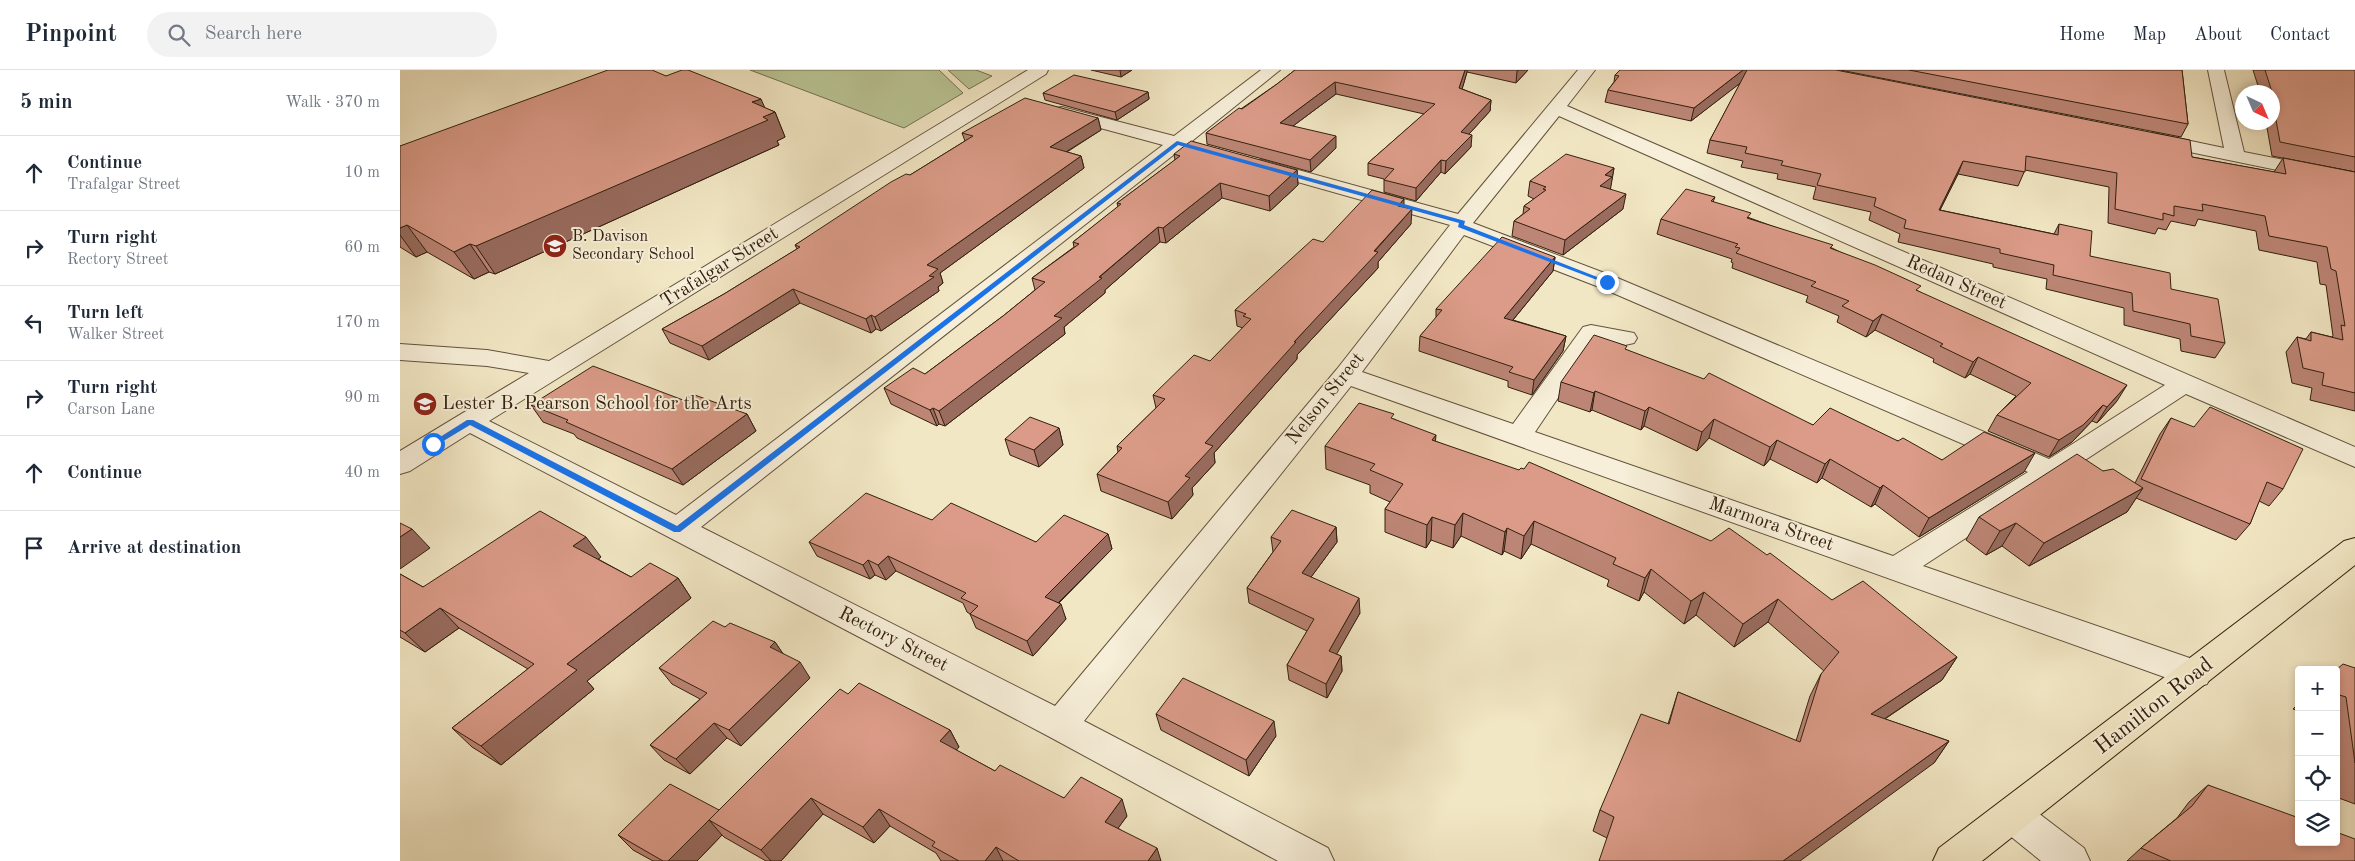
<!DOCTYPE html>
<meta charset="utf-8">
<style>
body{margin:0;font-family:"Old Standard TT",serif;background:#f2f2f3;color:#1f2937}
.controls{position:absolute;right:15px;bottom:15px;display:grid;overflow:hidden;border-radius:5px;box-shadow:0 2px 8px #0003}
.controls button{width:45px;height:45px;display:grid;place-items:center;padding:0;border:0;border-bottom:1px solid #e0e1e3;background:#fff;color:#1f2937;font:25px sans-serif}
.compass{position:absolute;left:1835px;top:15px;width:45px;height:45px;border-radius:50%;background:#fff;box-shadow:0 2px 8px #0003;rotate:136deg}
.stop{position:absolute;width:15px;height:15px;margin:-11px;border:4px solid #1a73e8;border-radius:50%;background:#fff}
.stop.end{background:#1a73e8;border-color:#fff;box-shadow:0 1px 5px #0008}
.list{margin:0;padding:0;list-style:none}
h2{display:flex;justify-content:space-between;align-items:center;height:65px;margin:0;padding:0 20px;font-size:21px}
h2 small{font-size:16px;font-weight:400;color:#747a83}
.list li{display:grid;grid-template-columns:32px 1fr auto;gap:15px;align-items:center;box-sizing:border-box;height:75px;padding:0 20px;border-top:1px solid #e0e1e3}
.list b{display:block;font-size:19px;white-space:nowrap}
.list p{margin:0;font-size:16px;white-space:nowrap;color:#747a83}
.list em{font-size:16px;font-style:normal;color:#747a83}
.icon{flex:none;width:28px;height:28px;fill:none;stroke:currentColor;stroke-width:2;stroke-linecap:round;stroke-linejoin:round}
.map{position:relative;flex:none;width:1955px;height:791px;overflow:hidden}
header{display:flex;align-items:center;gap:30px;box-sizing:border-box;height:70px;padding:0 25px;background:#fff;border-bottom:1px solid #e0e1e3}
header strong{font-size:24px}
nav{display:flex;gap:28px;margin-inline-start:auto;font-size:18px}
.search{width:350px;height:45px;background:#f2f2f3;display:flex;align-items:center;gap:12px;box-sizing:border-box;padding:0 18px;border-radius:28px;color:#747a83;font-size:19px}
main{display:flex}
aside{flex:1;background:#fff}
.map>svg:first-child{display:block}
.green{fill:#bac595;stroke:#767252}
.lines{fill:none;stroke-linecap:round;stroke-linejoin:round}
.minor-casing{stroke:#62523c;stroke-width:2}
.major-casing{stroke:#32200e;stroke-width:2}
.minor{fill:#f7efd9;fill-rule:evenodd}
.major{fill:#f2e7c4;fill-rule:evenodd}
.wall{fill:#bc8575;stroke:#32200e}
.shaded-wall{fill:#996c5f;stroke:#32200e}
.building{fill:#db9b88;stroke:#32200e}
.route{fill:#1a73e8}
.labels{text-anchor:middle;dominant-baseline:central;stroke-width:4;stroke-linejoin:round;paint-order:stroke}
.far-poi-label{font-size:16px;fill:#32200e;stroke:#f7efd9;text-anchor:start}
.street-label{font-size:19px;fill:#32200e;stroke:#f7efd9}
.poi-label{font-size:19px;fill:#32200e;stroke:#f7efd9;text-anchor:start}
.near-street-label{font-size:22px;fill:#32200e;stroke:#f7efd9}
</style>
<header>
<strong>Pinpoint</strong>
<div class="search"><svg class="icon" aria-label="search" viewBox="0 0 24 24"><circle cx="10" cy="10" r="6"/><path d="M15 15l6 6"/></svg>Search here</div>
<nav><a>Home</a><a>Map</a><a>About</a><a>Contact</a></nav>
</header>
<main>
<aside>
<h2>5 min<small>Walk · 370 m</small></h2>
<ul class="list">
<li><svg class="icon" aria-label="ahead" viewBox="0 0 24 24"><path d="M12 20V5M6 11l6-6 6 6"/></svg><div><b>Continue</b><p>Trafalgar Street</p></div><em>10 m</em></li>
<li><svg class="icon" aria-label="right" viewBox="0 0 24 24"><path d="M7 20v-9h11M14 6l5 5-5 5"/></svg><div><b>Turn right</b><p>Rectory Street</p></div><em>60 m</em></li>
<li><svg class="icon" aria-label="left" viewBox="0 0 24 24"><path d="M17 20v-9H6M10 6l-5 5 5 5"/></svg><div><b>Turn left</b><p>Walker Street</p></div><em>170 m</em></li>
<li><svg class="icon" aria-label="right" viewBox="0 0 24 24"><path d="M7 20v-9h11M14 6l5 5-5 5"/></svg><div><b>Turn right</b><p>Carson Lane</p></div><em>90 m</em></li>
<li><svg class="icon" aria-label="ahead" viewBox="0 0 24 24"><path d="M12 20V5M6 11l6-6 6 6"/></svg><div><b>Continue</b></div><em>40 m</em></li>
<li><svg class="icon" aria-label="arrive" viewBox="0 0 24 24"><path d="M6 21V4h12l-3 4 3 4H6"/></svg><div><b>Arrive at destination</b></div></li>
</ul>
</aside>
<div class="map">
<svg width="1955" height="791" viewBox="0 0 1955 791">
<rect width="100%" height="100%" fill="#f2e7c4"/>
<filter id="stains"><feTurbulence type="fractalNoise" baseFrequency=".004" numOctaves="4"/><feColorMatrix values="0 0 0 0 .2 0 0 0 0 .09 0 0 0 0 .02 0 0 0 .5 -.17"/></filter>
<radialGradient id="worn" r=".72"><stop offset=".6" stop-color="#630" stop-opacity="0"/><stop offset="1" stop-color="#630" stop-opacity=".3"/></radialGradient>
<path class="green" d="M350,0H539L563,23L504,58Z
M548,0H576L592,6L569,19Z"/>
<g class="lines">
<g class="minor-casing">
<path id="minor" d="M628,0H648L646,4L89,351L276,445L763,75L656,46L653,42L656,38L662,37L774,66L861,0H880L792,71L799,76L797,80L790,82L781,79L301,457L655,636L937,299L1050,155L855,100L852,96L855,92L862,90L869,92L1058,144L1178,0H1195L1167,36L1955,377V397L1786,324L1523,496L1807,594L1812,604L1807,614L1795,618L951,316L684,651L928,778L934,791H878L648,666L70,363L10,401L0,404V381L129,303L87,296L0,290V274L87,280L149,291ZM1159,46L1765,315L1649,389L1215,207L1073,153ZM1064,165L1199,217L1628,402L1493,486L1135,362L1197,270L1225,275L1234,273L1237,268L1234,263L1191,255L1183,257L1113,354L962,302Z
M1808,0H1824L1844,82L1955,104V116L1746,73L1744,69L1746,65L1753,63L1824,78Z
M1612,728L1625,733L1684,778L1690,791H1641L1599,757L1594,745L1599,733Z"/>
</g>
<g class="major-casing">
<path id="major" d="M1955,468V495L1582,791H1533L1539,778L1944,471Z"/>
</g>
<use href="#minor" class="minor"/>
<use href="#major" class="major"/>
</g>
<path class="wall" d="M691,0H732L721,7Z
M895,0H1128L1116,13L1067,2L1062,19L1091,30L1090,41L1069,64L1071,77L1045,104L1041,102L1016,131L984,122V109L968,105V93L1024,44L936,24L893,56L936,78L911,102L807,74L806,63L877,14Z
M1436,0L1792,87L1874,102L1883,88L1955,102V341L1910,330L1912,318L1892,313L1886,282L1897,267L1906,269L1911,262L1932,267L1933,266L1926,215L1920,214L1917,192L1859,180L1856,161L1798,149L1795,156L1771,151L1766,160L1758,158L1755,164L1708,153L1709,117L1625,100L1618,116L1558,104L1540,140L1654,164L1659,154L1690,186L1771,219L1825,273L1815,288L1781,281L1780,269L1724,255V238L1646,219L1647,209L1593,197V194L1498,172L1500,164L1469,150L1471,142L1413,129L1416,117L1377,109L1378,104L1341,97L1343,91L1307,83L1310,70L1341,12L1291,51L1205,32L1208,20L1214,12L1215,5Z
M1440,0H1782L1788,54L1781,67Z
M1853,0H1955V102L1872,86L1866,52H1872V22H1860Z
M266,6L365,38L375,42L385,67L377,71L379,75L95,204L89,202L74,209L27,182L16,187L0,177V76Z
M748,22L749,29L717,50L645,30L643,23Z
M698,48L701,60L667,82L681,86L684,98L540,203L543,213L538,217L539,221L481,261L476,259L471,263L400,233L309,290L270,273L262,259L324,224L397,179L395,175L510,105L565,71L562,63Z
M774,84L897,100L898,115L870,141L822,128L766,173L760,172L705,220V223L664,257L665,264L545,356L539,354L537,356L491,334L484,318L525,304L603,246L635,220L632,208L674,177L673,172L718,137L717,133L775,90Z
M1214,98L1210,119L1223,139L1163,185L1112,166L1114,151L1123,144L1124,136L1134,129L1128,126L1130,111Z
M1315,127L1313,132L1350,148L1432,178L1518,221L1717,331L1697,353L1692,351L1672,372L1649,387L1588,361L1597,345L1616,326L1570,304L1565,308L1533,292L1534,289L1475,260L1466,267L1437,252L1439,246L1406,232L1408,226L1332,198L1333,193L1331,192L1332,189L1257,164L1261,149Z
M1004,137L1011,154L978,192V198L897,285V289L814,383L815,393L792,418L793,425L772,449L701,421L697,404L718,382L717,376L756,338L753,325L810,291L843,258L837,256L835,240L923,172Z
M1155,187L1153,201L1113,250L1166,266L1163,281L1132,325L1108,317V311L1019,281L1020,266L1036,248V239Z
M1226,280L1413,355L1498,371L1542,390L1624,402L1519,467L1475,434L1471,437L1422,408L1417,413L1370,389L1364,396L1309,368L1297,381L1244,356L1241,360L1192,340L1190,342L1158,331L1161,312Z
M283,330L347,344L356,361L283,415L177,368L174,364L143,352L131,335Z
M1771,348L1883,419L1869,436L1859,431L1850,454L1836,470L1736,428L1727,442L1629,496L1602,476L1586,485L1566,470L1579,447L1703,401L1735,413L1760,364Z
M994,349L1035,371L1432,530L1557,587L1542,610L1485,649L1549,671L1534,693L1207,768L1193,761L1200,740L1268,654L1278,622L1396,671L1410,626L1421,604L1424,601L1368,552L1334,577L1296,545L1284,554L1244,522L1239,531L1207,516L1209,510L1131,474L1121,489L1104,481L1102,485L1061,466L1053,478L1031,470L1026,478L985,462V439L990,432L970,423V415L926,399L925,376Z
M659,358L663,375L639,397L610,385L605,369Z
M532,450L636,472L708,464L712,479L659,533L666,549L633,586L576,558L570,544L567,542L563,533L496,501L486,510L475,505L470,509L417,486L409,472Z
M936,457L937,472L911,507L960,543L936,584L941,586L942,601L927,628L889,610L887,595L907,561L849,533L847,518L873,482L871,467Z
M201,487L198,489L231,507L278,508L291,528L187,611L194,619L101,695L72,677L52,658L128,599L59,558L25,582L0,567V504L23,517Z
M325,557L375,572L383,584L410,608L341,676L327,668L290,704L264,690L250,675L300,629L272,614L259,598Z
M1955,598V734L1936,727V600Z
M448,624L550,660L559,677L556,680L595,701L664,728L727,746L718,758L761,791H541L536,783L490,756L474,773L423,744L381,791H366L324,767L322,765L297,791H253L233,780L218,765L319,740Z
M1899,633V641L1893,639Z
M756,644L876,666L849,706L761,660Z
M1808,715L1955,791H1727L1741,778L1777,748L1789,732Z"/>
<path class="shaded-wall" d="M720,0H732L721,7Z
M1065,0H1067V2L1059,30V18Z
M1119,0H1128L1116,13L1117,1Z
M1343,0H1349L1347,8L1291,51L1294,38Z
M935,12L936,24L881,65L880,53Z
M748,22L749,29L717,50L715,42Z
M361,29L368,45L375,42L385,67L377,71L379,75L95,204L76,176L352,32Z
M1091,30L1090,41L1060,74L1061,62Z
M698,48L701,60L653,90L650,77Z
M1072,65L1071,77L1045,104L1046,91Z
M936,66V78L911,102L910,90Z
M681,86L684,98L540,203L543,213L538,217L539,221L481,261L475,247L527,195Z
M1041,90V102L1016,131V118Z
M1563,91L1558,104L1533,154L1539,140Z
M1214,98L1210,122L1200,116L1205,105Z
M897,100L898,115L870,141L869,126Z
M820,113L822,128L766,173L763,158Z
M1226,124L1223,139L1163,185L1165,170Z
M1004,129V144L998,136Z
M1012,139L1011,154L978,192V198L897,285V289L814,383L815,393L792,418L793,425L772,449L768,432L805,373Z
M7,155L27,182L16,187L0,165V158Z
M758,157L760,172L705,220V223L664,257L665,264L545,356L539,341L654,246Z
M70,174L89,202L74,209L54,182Z
M1155,187L1153,201L1103,262L1104,248Z
M393,219L400,233L309,290L302,276Z
M1482,244L1475,260L1466,267L1473,251Z
M471,245L476,259L471,263L466,249Z
M1166,266L1163,281L1132,325L1134,310Z
M1578,287L1570,304L1565,308L1573,292Z
M1727,315L1717,331L1697,353L1707,337Z
M1195,321L1192,340L1190,342L1194,323Z
M1703,335L1692,351L1672,372L1649,387L1659,370Z
M1249,337L1244,356L1241,360L1245,341Z
M533,338L539,354L537,356L530,340Z
M347,344L356,361L283,415L272,399Z
M1314,349L1309,368L1297,381L1302,362Z
M659,358L663,375L639,397L634,380Z
M1036,365L1034,388L1032,370Z
M1377,370L1370,389L1364,396L1370,377Z
M1635,383L1624,402L1519,467L1529,448Z
M1430,389L1422,408L1417,413L1425,394Z
M1483,415L1475,434L1471,437L1480,418Z
M1743,418L1727,442L1629,496L1644,473Z
M1063,443L1061,466L1053,478L1055,455Z
M1032,447L1031,470L1026,478L1027,455Z
M1134,451L1131,474L1121,489L1124,466Z
M1616,453L1602,476L1586,485L1600,461Z
M936,457L937,472L903,518L902,503Z
M1107,458L1104,481L1102,485L1105,462Z
M12,459L30,478L0,499V467Z
M708,464L712,479L650,541L645,527Z
M186,467L201,487L189,496L173,476Z
M488,486L496,501L486,510L478,495Z
M468,490L475,505L470,509L463,495Z
M1251,499L1244,522L1239,531L1245,508Z
M278,508L291,528L187,611L194,619L101,695L81,676L167,594Z
M1304,522L1296,545L1284,554L1291,531Z
M959,528L960,543L930,596L929,581Z
M1378,529L1368,552L1334,577L1343,554Z
M661,534L666,549L633,586L627,571Z
M40,538L59,558L25,582L5,563Z
M375,572L386,588L370,577Z
M941,586L942,601L927,628L926,614Z
M1557,587L1542,610L1459,666L1471,644Z
M400,592L410,608L341,676L329,660Z
M874,651L876,666L849,706L846,690Z
M314,653L327,668L290,704L276,689Z
M550,660L559,677L549,689L540,671Z
M1549,671L1534,693L1400,791H1383Z
M411,728L423,744L381,791H371L361,780Z
M722,729L727,746L711,768L705,752Z
M479,739L490,756L474,773L463,757Z
M319,740L332,755L309,750L322,765L297,791H268Z
M596,777L603,791H585Z
M757,778L761,791H748Z"/>
<path class="building" d="M208,0H252L266,6L282,0H288L361,29L352,32L375,42L363,47L368,50L76,176L70,174L54,182L7,155L0,158V76Z
M895,0H1065L1059,18L1091,30L1061,62L1072,65L1046,91L1041,90L1016,118L984,110L994,99L968,93L1035,34L935,12L880,53L936,66L910,90L806,63L839,38L842,39L877,14Z
M1220,0H1343L1294,38L1208,20L1219,6L1215,5Z
M1347,0H1436L1790,70L1792,87L1886,104L1883,88L1955,102V323L1922,315L1924,303L1903,298L1897,267L1911,271V262L1943,270L1941,255L1945,256L1936,201L1931,199L1927,177L1869,166L1865,146L1802,134L1803,141L1774,136V146L1763,143V150L1715,139L1717,103L1626,86L1625,102L1563,91L1539,140L1658,165L1659,154L1692,161L1690,186L1770,203L1771,219L1818,229L1825,273L1791,266L1790,254L1733,241L1732,223L1653,205L1654,195L1600,183V179L1504,158L1506,150L1474,136L1476,128L1417,115L1421,104L1381,95L1383,91L1345,83L1347,77L1310,70Z
M1509,0H1782L1788,54Z
M1865,0H1955V87L1880,72L1872,28V22Z
M674,5L748,22L715,42L643,23Z
M625,28L698,48L650,77L681,86L527,195L538,199L529,206L534,207L475,247L471,245L466,249L393,219L302,276L262,259L324,224L400,177L395,175L491,112L506,104L510,105L573,66L562,63Z
M791,71L897,100L869,126L820,113L763,158L758,157L699,207L702,208L654,246L662,248L539,341L533,338L530,340L484,318L513,298L525,304L603,246L645,212L632,208L679,174L673,172L721,134L717,133L780,86L774,84Z
M1166,84L1214,98L1205,105L1212,107L1200,116L1226,124L1165,170L1114,151L1130,139L1124,136L1146,120L1143,119L1146,117L1130,111Z
M1286,119L1315,127L1311,131L1351,143L1347,148L1433,175L1430,178L1475,195L1521,216L1516,220L1727,315L1707,337L1703,335L1683,355L1659,370L1597,345L1631,313L1578,287L1573,292L1540,276L1543,274L1482,244L1473,251L1442,236L1449,231L1411,216L1416,212L1336,183L1340,178L1335,177L1338,174L1261,149Z
M972,120L1004,129L998,136L1012,139L974,181L978,182L894,272H896L805,373L813,376L785,406L790,408L768,432L697,404L722,378L717,376L765,329L753,325L794,285L810,291L851,249L843,246L846,244L835,240L913,169L923,172Z
M1102,167L1155,187L1104,248L1166,266L1134,310L1109,302L1113,297L1020,266L1042,240L1036,239Z
M1194,265L1227,276L1225,279L1304,309L1309,303L1413,355L1430,338L1498,371L1503,368L1542,390L1584,362L1635,383L1529,448L1483,415L1480,418L1430,389L1425,394L1377,370L1370,377L1314,349L1302,362L1249,337L1245,341L1195,321L1194,323L1161,312Z
M193,296L283,330L292,324L347,344L272,399L166,352L168,350L131,335Z
M959,333L994,344L991,348L1036,365L1032,370L1119,400L1121,398L1124,399L1129,392L1311,471L1329,458L1367,485L1370,483L1432,530L1463,511L1557,587L1471,644L1549,671L1383,791H1199L1214,747L1200,740L1241,644L1269,654L1278,622L1400,672L1421,604L1439,582L1378,529L1343,554L1304,522L1291,531L1251,499L1245,508L1213,494L1216,488L1134,451L1124,466L1107,458L1105,462L1063,443L1055,455L1032,447L1027,455L985,439L1003,414L970,400L975,394L925,376Z
M1810,337L1903,379L1883,419L1867,412L1850,454L1741,409L1771,348L1794,357Z
M630,347L659,358L634,380L605,369Z
M1677,384L1703,401L1713,399L1743,418L1644,473L1616,453L1600,461L1579,447Z
M466,423L532,450L551,433L636,472L664,445L708,464L645,527L661,534L627,571L570,544L578,536L561,528L566,523L488,486L478,495L468,490L463,495L409,472Z
M892,440L936,457L902,503L959,528L929,581L941,586L926,614L887,595L914,549L847,518L881,471L871,467Z
M140,441L186,467L173,476L231,507L250,493L278,508L167,594L177,600L81,676L52,658L134,594L40,538L5,563L0,560V504L23,517Z
M0,453L12,459L0,467Z
M313,551L325,557L330,553L375,572L370,577L400,592L329,660L314,653L276,689L250,675L307,623L259,598Z
M1943,594L1955,598V693L1946,627L1936,624V600Z
M783,608L874,651L846,690L756,644Z
M459,613L550,660L540,671L595,701L600,695L664,728L681,707L722,729L705,752L757,778L748,791H619L596,777L585,791H559L532,776L535,772L479,739L463,757L411,728L361,780L309,750L440,619L448,624Z
M270,714L319,740L268,791H263L218,765Z
M1808,715L1899,748V772H1936V762L1955,769V791H1771L1741,778L1792,736Z"/>
<path class="route" d="M777,71L1065,151L1064,155L1210,212L1205,213L1058,157L1059,153L778,75L280,462H274L70,355L35,376L29,374L67,350H73L277,456Z"/>
<defs>
<g id="school-disc" transform="scale(1.25)"><circle r="9.5" fill="#8f2418" stroke="#f7efd9"/><path d="M0-5L7-2L0 1L-7-2ZM-4 1L0 2.5L4 1V4Q0 6-4 4Z" fill="#fff"/></g>
</defs>
<g fill-rule="evenodd">
<use href="#school-disc" x="155" y="176"/>
<use href="#school-disc" x="25" y="334"/>
</g>
<g class="labels">
<g class="far-poi-label">
<text x="172" y="167">B. Davison<tspan x="172" dy="18">Secondary School</tspan></text>
</g>
<g class="street-label">
<text transform="translate(320 198) rotate(-32)">Trafalgar Street</text>
<text transform="translate(1556 213) rotate(24)">Redan Street</text>
<text transform="translate(926 329) rotate(-51)">Nelson Street</text>
<text transform="translate(1371 455) rotate(19)">Marmora Street</text>
<text transform="translate(493 570) rotate(27)">Rectory Street</text>
</g>
<g class="poi-label">
<text x="42" y="334">Lester B. Pearson School for the Arts</text>
</g>
<g class="near-street-label">
<text transform="translate(1754 636) rotate(-38)">Hamilton Road</text>
</g>
</g>
<rect width="100%" height="100%" filter="url(#stains)"/>
<rect width="100%" height="100%" fill="url(#worn)"/>
</svg>
<div class="controls">
<button>+</button>
<button>−</button>
<button><svg class="icon" aria-label="locate" viewBox="0 0 24 24"><circle cx="12" cy="12" r="6"/><path d="M12 2v4M12 18v4M2 12h4M18 12h4"/></svg></button>
<button><svg class="icon" aria-label="layers" viewBox="0 0 24 24"><path d="M12 4l9 5-9 5-9-5zM3 14l9 5 9-5"/></svg></button>
</div>
<svg class="compass" viewBox="-18 -18 36 36"><path d="M0-13l5 13h-10z" fill="#e53935"/><path d="M0 13l5-13h-10z" fill="#747a83"/></svg>
<div class="stop" style="left:33px;top:374px"></div>
<div class="stop end" style="left:1207px;top:212px"></div>
</div>
</main>
